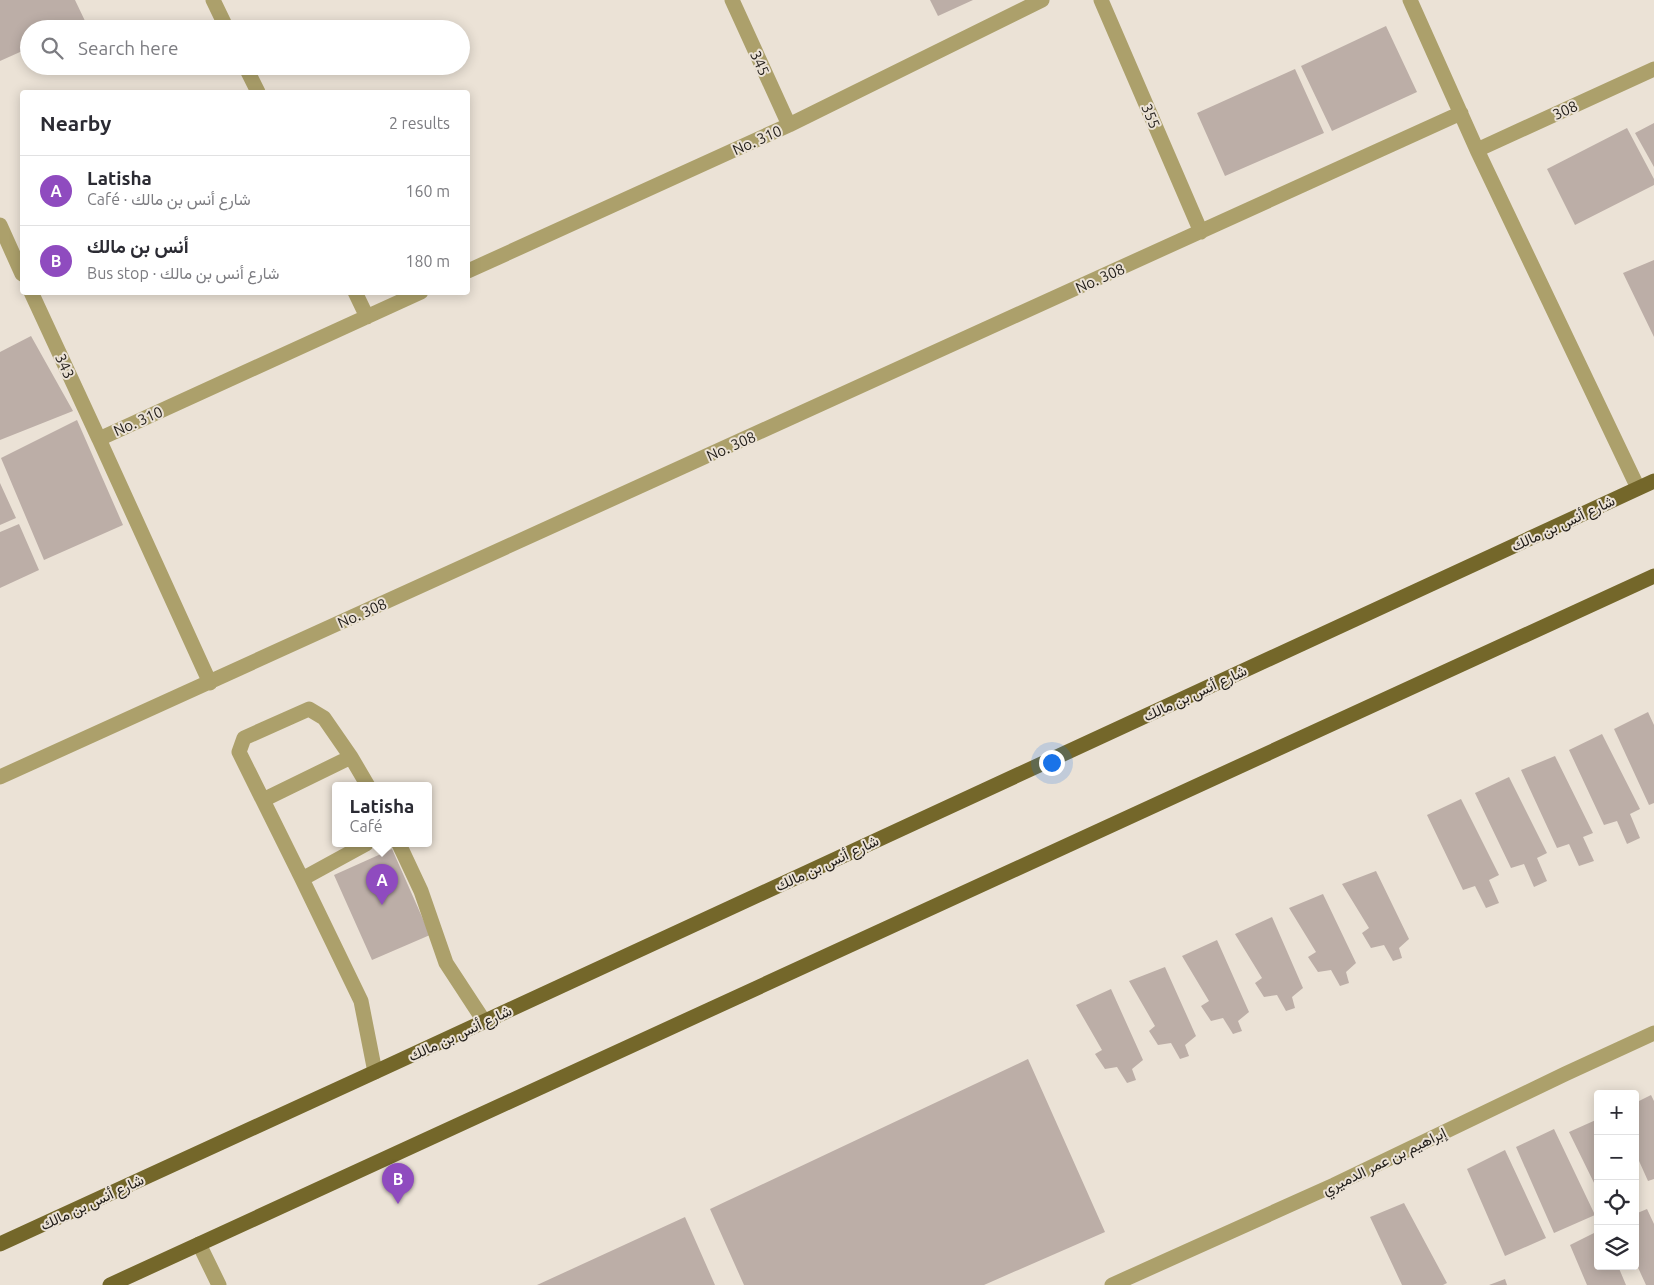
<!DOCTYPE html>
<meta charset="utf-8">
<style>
body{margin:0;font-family:Ubuntu,Vazirmatn,sans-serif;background:#f7f7f7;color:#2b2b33}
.controls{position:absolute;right:15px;bottom:15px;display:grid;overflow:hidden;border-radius:5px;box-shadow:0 2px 12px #0003}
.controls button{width:45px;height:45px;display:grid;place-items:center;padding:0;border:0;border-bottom:1px solid #e1e1e2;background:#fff;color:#2b2b33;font:25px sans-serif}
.you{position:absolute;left:1051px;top:762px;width:18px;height:18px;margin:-12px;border:4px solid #fff;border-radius:50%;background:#1a73e8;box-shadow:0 0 0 8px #1a73e833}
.badge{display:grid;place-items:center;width:32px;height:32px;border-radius:50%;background:#8f4bbf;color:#fff;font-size:16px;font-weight:700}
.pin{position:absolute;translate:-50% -41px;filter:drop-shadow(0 1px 2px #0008)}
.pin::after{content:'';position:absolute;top:26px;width:18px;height:15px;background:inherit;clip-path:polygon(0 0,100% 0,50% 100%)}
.popup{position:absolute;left:332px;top:782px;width:100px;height:65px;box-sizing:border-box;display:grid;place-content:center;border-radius:5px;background:#fff;filter:drop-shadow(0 1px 4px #0005);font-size:16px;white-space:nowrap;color:#7c7c81}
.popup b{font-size:19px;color:#2b2b33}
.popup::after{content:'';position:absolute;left:50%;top:100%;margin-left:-10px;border:10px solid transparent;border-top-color:#fff}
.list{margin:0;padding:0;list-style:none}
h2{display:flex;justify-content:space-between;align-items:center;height:65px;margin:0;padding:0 20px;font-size:21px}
h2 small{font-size:16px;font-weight:400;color:#7c7c81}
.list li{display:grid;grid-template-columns:32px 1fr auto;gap:15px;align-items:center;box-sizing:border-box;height:70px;padding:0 20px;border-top:1px solid #e1e1e2}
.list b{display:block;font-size:19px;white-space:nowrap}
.list p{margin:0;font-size:16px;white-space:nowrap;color:#7c7c81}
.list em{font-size:16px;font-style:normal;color:#7c7c81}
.icon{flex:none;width:28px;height:28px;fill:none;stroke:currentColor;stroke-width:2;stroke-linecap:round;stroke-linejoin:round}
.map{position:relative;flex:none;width:1654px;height:1285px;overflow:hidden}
.search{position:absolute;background:#fff;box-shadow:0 2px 12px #0003;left:20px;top:20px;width:450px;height:55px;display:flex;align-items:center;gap:12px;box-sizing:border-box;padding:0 18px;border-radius:28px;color:#7c7c81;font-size:19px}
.panel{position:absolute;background:#fff;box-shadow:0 2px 12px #0003;left:20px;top:90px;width:450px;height:205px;border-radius:5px}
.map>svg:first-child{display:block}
.building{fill:#bcaea7}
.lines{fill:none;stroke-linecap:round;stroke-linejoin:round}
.lane{stroke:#aca06b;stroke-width:15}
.street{stroke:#aca06b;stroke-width:15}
.primary{stroke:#74672a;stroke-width:15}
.labels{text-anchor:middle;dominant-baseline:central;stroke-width:4;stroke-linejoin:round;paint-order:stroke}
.street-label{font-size:15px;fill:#211d19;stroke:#ebe2d6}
</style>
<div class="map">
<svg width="1654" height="1285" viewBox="0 0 1654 1285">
<rect width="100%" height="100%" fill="#ebe2d6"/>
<path class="building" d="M0,0H75L86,23L73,29H29V48L0,61Z
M930,0H973L938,16Z
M1386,26L1417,92L1332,131L1301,66Z
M1295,69L1324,133L1225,176L1197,113Z
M1654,123V167L1635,133Z
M1627,128L1654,179V185L1575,225L1547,169Z
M1654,260V337L1623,273Z
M31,336L73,411L0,440V352Z
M77,420L123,525L44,560L1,458Z
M0,483L16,518L0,525Z
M19,524L39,570L0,588V532Z
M1648,712L1654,725V803L1649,805L1614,729Z
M1602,734L1640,809L1630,814L1640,838L1627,844L1617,821L1604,825L1569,750Z
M1555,756L1593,833L1583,837L1594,861L1579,866L1569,844L1557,848L1521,770Z
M1509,777L1547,853L1537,858L1547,881L1534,887L1524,864L1511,868L1475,793Z
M1461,799L1499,875L1489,880L1499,903L1486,908L1475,886L1463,890L1427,815Z
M392,849L430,935L372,960L334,875Z
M1376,871L1409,939L1399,948L1402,958L1393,961L1384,945L1371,948L1362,933L1369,928L1342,884Z
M1323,894L1356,963L1346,972L1349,983L1340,986L1331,970L1318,972L1308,957L1316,952L1289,908Z
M1272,917L1303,988L1292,997L1295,1008L1286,1011L1277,995L1264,997L1255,983L1262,978L1235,934Z
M1217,940L1249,1012L1238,1021L1242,1031L1233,1034L1223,1018L1211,1021L1201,1006L1209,1001L1182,956Z
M1165,967L1196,1036L1185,1045L1189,1056L1180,1059L1171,1043L1158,1045L1149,1031L1155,1026L1129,981Z
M1111,989L1143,1060L1132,1069L1136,1080L1127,1083L1117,1067L1105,1069L1095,1054L1102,1050L1076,1005Z
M1028,1059L1105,1232L984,1285H744L710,1209Z
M1651,1095L1654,1101V1179L1648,1181L1635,1152V1103Z
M1598,1119V1191L1569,1132Z
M1554,1129L1595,1215L1554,1233L1516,1147Z
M1505,1150L1546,1238L1505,1256L1467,1169Z
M1404,1203L1447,1283L1443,1285H1402L1370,1217Z
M1647,1209L1654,1224V1285H1646L1635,1261V1214Z
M685,1217L715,1285H537Z
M1598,1231V1266H1618L1626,1285H1587L1570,1245Z
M1505,1279L1507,1285H1489Z"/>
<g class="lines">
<path class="lane" d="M368,786L351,757L324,718L309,709L244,738L239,752L302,879L361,1001L375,1072
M263,800L351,757
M399,844L421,891L446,963L484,1021
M302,879L366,844"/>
<path class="street" d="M213,0L227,29
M732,0L789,125
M1101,0L1201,232
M1410,0L1477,150L1638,488
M245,66L258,92
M1477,150L1654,69
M0,225L22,274
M468,271L789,125L1042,0
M31,292L99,439
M355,292L367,317
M210,683L99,439L421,292
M0,777L1461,113
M199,1244L219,1285
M1112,1285L1334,1185L1565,1074L1654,1033"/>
<path class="primary" d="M0,1244L375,1072L1654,481
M110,1285L1654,576"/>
</g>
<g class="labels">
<g class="street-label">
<text transform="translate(760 63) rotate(65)">345</text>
<text transform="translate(1565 110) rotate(-25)">308</text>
<text transform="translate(1151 116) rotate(67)">355</text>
<text transform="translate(757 140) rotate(-24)">No. 310</text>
<text transform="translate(1100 278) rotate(-24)">No. 308</text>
<text transform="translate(65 366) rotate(65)">343</text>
<text transform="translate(138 421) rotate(-24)">No. 310</text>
<text transform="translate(731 446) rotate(-24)">No. 308</text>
<text transform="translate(1563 523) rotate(-25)">شارع أنس بن مالك</text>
<text transform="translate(362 613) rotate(-24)">No. 308</text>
<text transform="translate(1195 693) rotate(-25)">شارع أنس بن مالك</text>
<text transform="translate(827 863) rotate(-25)">شارع أنس بن مالك</text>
<text transform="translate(460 1033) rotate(-25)">شارع أنس بن مالك</text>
<text transform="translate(1384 1161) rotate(-26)">إبراهيم بن عمر الدميري</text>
<text transform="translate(92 1202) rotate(-25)">شارع أنس بن مالك</text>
</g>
</g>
</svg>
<div class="controls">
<button>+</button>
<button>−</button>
<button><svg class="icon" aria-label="locate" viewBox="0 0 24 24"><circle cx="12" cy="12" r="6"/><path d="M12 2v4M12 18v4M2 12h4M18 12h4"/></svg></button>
<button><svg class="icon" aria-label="layers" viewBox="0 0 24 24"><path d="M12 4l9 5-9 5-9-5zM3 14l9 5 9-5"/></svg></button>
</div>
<div class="you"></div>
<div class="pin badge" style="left:382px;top:905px">A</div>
<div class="popup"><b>Latisha</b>Café</div>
<div class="pin badge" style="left:398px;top:1204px">B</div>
<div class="search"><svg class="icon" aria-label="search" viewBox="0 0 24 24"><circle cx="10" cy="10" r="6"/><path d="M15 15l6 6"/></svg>Search here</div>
<section class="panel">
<h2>Nearby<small>2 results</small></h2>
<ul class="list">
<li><span class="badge">A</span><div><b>Latisha</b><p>Café · شارع أنس بن مالك</p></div><em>160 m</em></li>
<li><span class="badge">B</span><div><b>أنس بن مالك</b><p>Bus stop · شارع أنس بن مالك</p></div><em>180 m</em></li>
</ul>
</section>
</div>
